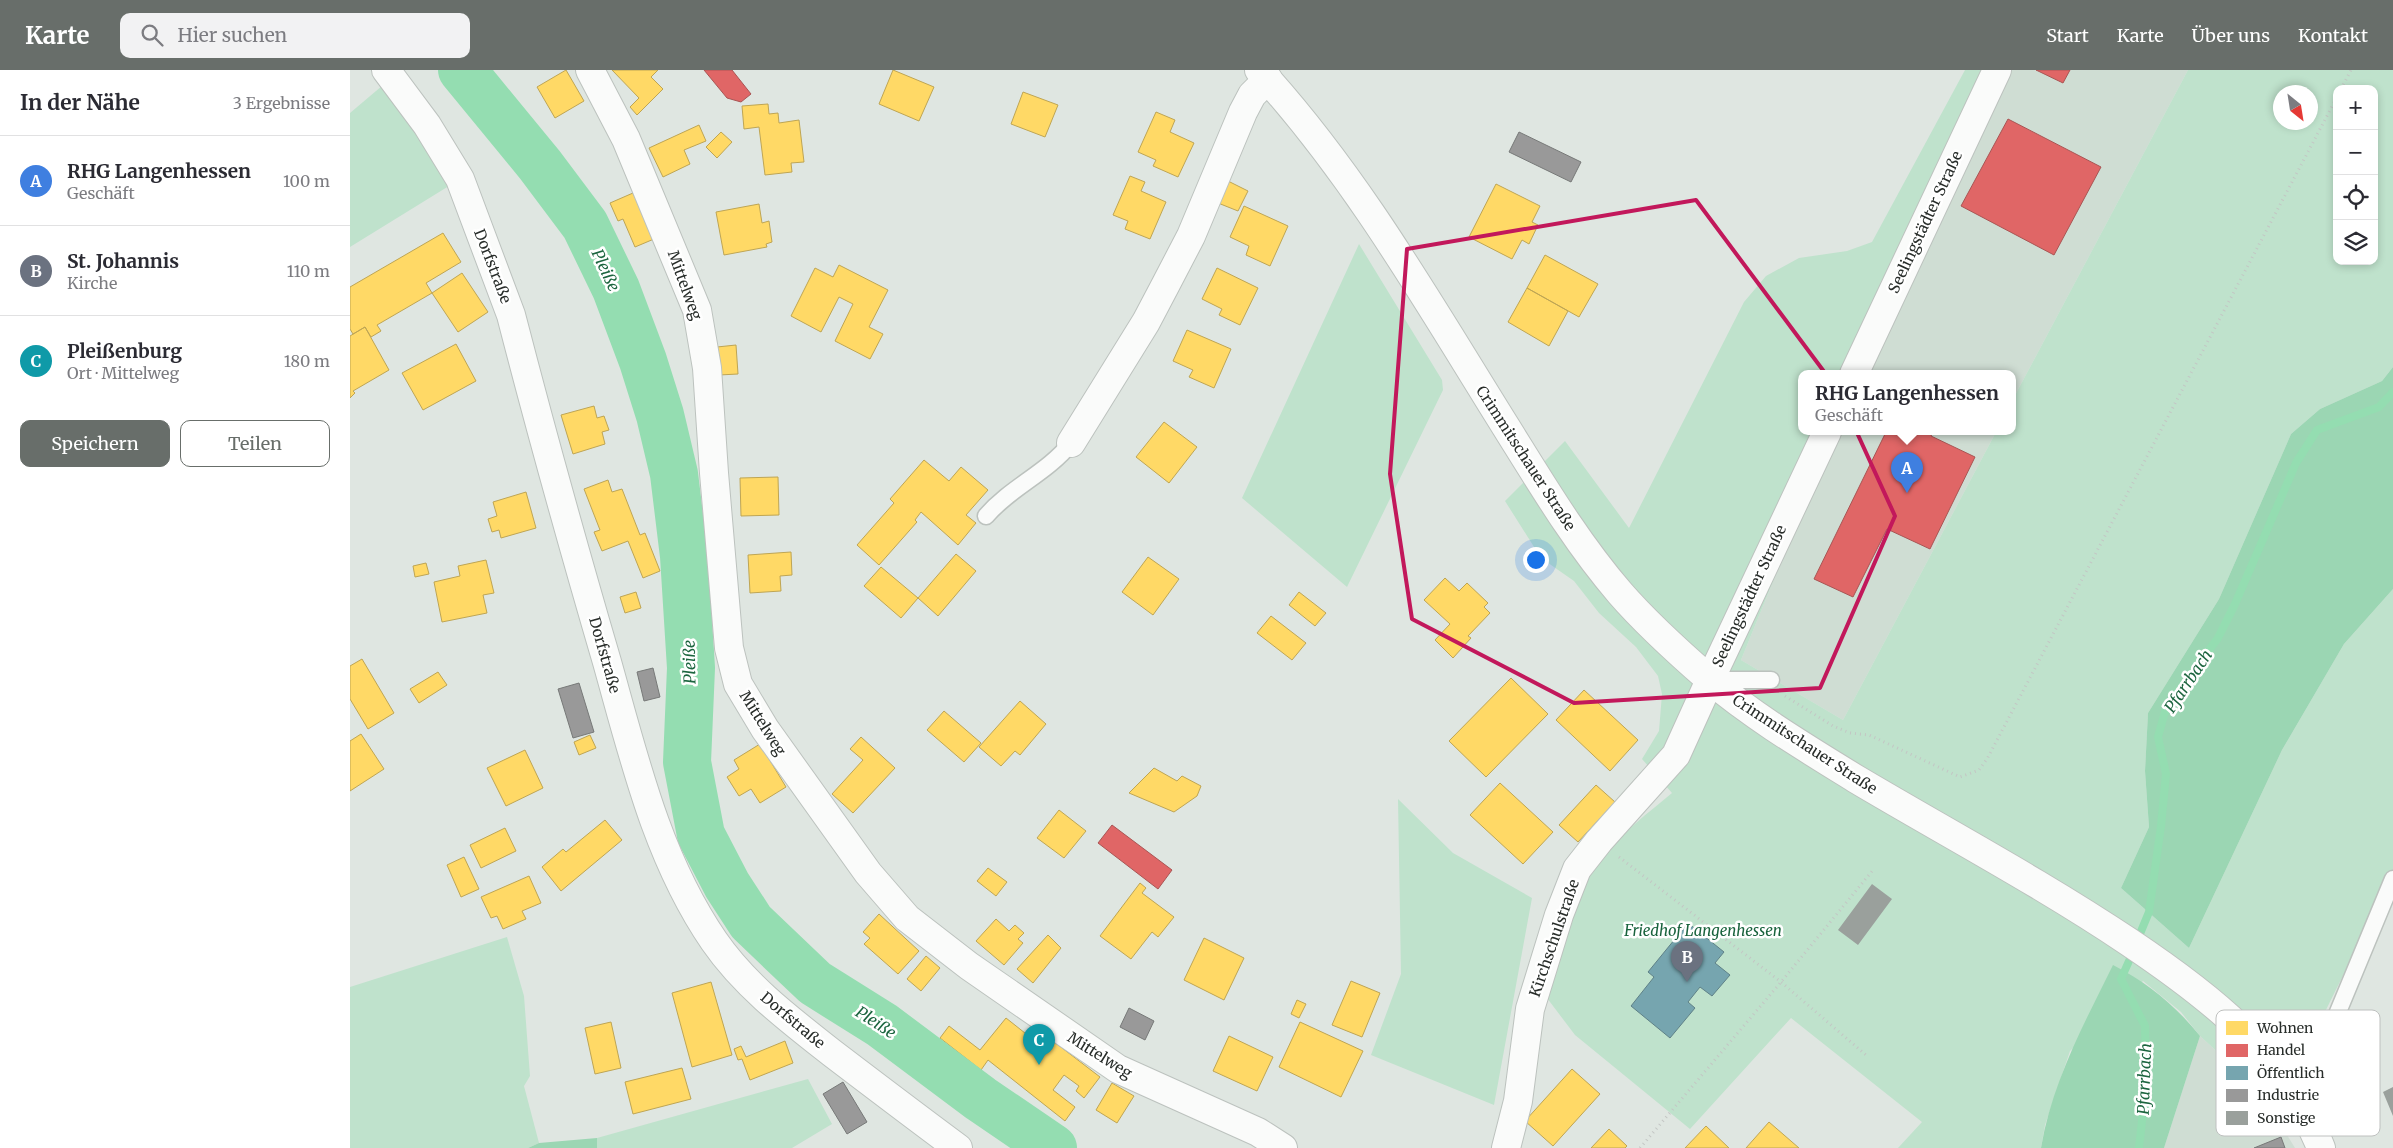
<!DOCTYPE html>
<html lang="de">
<meta charset="utf-8">
<style>
body{margin:0;font-family:Merriweather,serif;background:#f2f2f3;color:#2b2b33}
.controls{position:absolute;right:15px;top:15px;display:grid;overflow:hidden;border-radius:10px;box-shadow:0 2px 8px #0003}
.controls button{width:45px;height:45px;display:grid;place-items:center;padding:0;border:0;border-bottom:1px solid #e1e1e2;background:#fff;color:#2b2b33;font:25px sans-serif}
.compass{position:absolute;left:1923px;top:15px;width:45px;height:45px;border-radius:50%;background:#fff;box-shadow:0 2px 8px #0003;rotate:150deg}
.you{position:absolute;left:1185px;top:489px;width:18px;height:18px;margin:-12px;border:4px solid #fff;border-radius:50%;background:#1a73e8;box-shadow:0 0 0 8px #1a73e833}
.badge{display:grid;place-items:center;width:32px;height:32px;border-radius:50%;background:#686e6a;color:#fff;font-size:16px;font-weight:700}
.pin{position:absolute;translate:-50% -41px;filter:drop-shadow(0 1px 2px #0008)}
.pin::after{content:'';position:absolute;top:26px;width:18px;height:15px;background:inherit;clip-path:polygon(0 0,100% 0,50% 100%)}
.popup{position:absolute;left:1448px;top:300px;width:218px;height:65px;box-sizing:border-box;display:grid;place-content:center;border-radius:10px;background:#fff;filter:drop-shadow(0 1px 4px #0005);font-size:16px;white-space:nowrap;color:#7c7c81}
.popup b{font-size:19px;color:#2b2b33}
.popup::after{content:'';position:absolute;left:50%;top:100%;margin-left:-10px;border:10px solid transparent;border-top-color:#fff}
.list{margin:0;padding:0;list-style:none}
h2{display:flex;justify-content:space-between;align-items:center;height:65px;margin:0;padding:0 20px;font-size:21px}
h2 small{font-size:16px;font-weight:400;color:#7c7c81}
.list li{display:grid;grid-template-columns:32px 1fr auto;gap:15px;align-items:center;box-sizing:border-box;height:90px;padding:0 20px;border-top:1px solid #e1e1e2}
.list b{display:block;font-size:19px;white-space:nowrap}
.list p{margin:0;font-size:16px;white-space:nowrap;color:#7c7c81}
.list em{font-size:16px;font-style:normal;color:#7c7c81}
.actions{display:flex;gap:10px;padding:15px 20px}
.actions a{flex:1;padding:11px 0;border:1px solid #686e6a;border-radius:10px;text-align:center;font-size:18px;color:#686e6a}
.actions .main{background:#686e6a;color:#fff}
.icon{flex:none;width:28px;height:28px;fill:none;stroke:currentColor;stroke-width:2;stroke-linecap:round;stroke-linejoin:round}
.map{position:relative;flex:none;width:2043px;height:1078px;overflow:hidden}
header{display:flex;align-items:center;gap:30px;box-sizing:border-box;height:70px;padding:0 25px;background:#686e6a;color:#fff}
header strong{font-size:24px}
nav{display:flex;gap:28px;margin-inline-start:auto;font-size:18px}
.search{width:350px;height:45px;background:#f2f2f3;display:flex;align-items:center;gap:12px;box-sizing:border-box;padding:0 18px;border-radius:10px;color:#7c7c81;font-size:19px}
main{display:flex}
aside{flex:1;background:#fff}
.map>svg:first-child{display:block}
.built{fill:#cfddd3}
.green{fill:#bfe2cc;fill-rule:evenodd}
.forest{fill:#9bd6b3}
.homes{fill:#ffd966;stroke:#bea554}
.shops{fill:#e06666;stroke:#a95554}
.public{fill:#76a5af;stroke:#5f8187}
.industry{fill:#999;stroke:#777978}
.lines{fill:none;stroke-linecap:round;stroke-linejoin:round}
.stream{stroke:#94ddb1;stroke-width:8}
.river{stroke:#94ddb1;stroke-width:48}
.building{fill:#9aa09c}
.service-casing{stroke:#bcc2be;stroke-width:19}
.minor-casing{stroke:#bcc2be;stroke-width:30}
.tertiary-casing{stroke:#bcc2be;stroke-width:30}
.path{stroke:#c3c6c4;stroke-width:3;stroke-dasharray:1 4;stroke-linecap:butt}
.service{stroke:#fafbfa;stroke-width:16}
.minor{stroke:#fafbfa;stroke-width:28}
.tertiary{stroke:#fafbfa;stroke-width:28}
.marked{fill:none;stroke:#c2185b;stroke-width:4;stroke-linejoin:round}
.labels{text-anchor:middle;dominant-baseline:central;stroke-width:5;stroke-linejoin:round;paint-order:stroke}
.street-label{font-size:15px;fill:#282d2a;stroke:#fff}
.park-label{font-size:15px;font-style:italic;fill:#19633d;stroke:#fff}
.water-label{font-size:16px;font-style:italic;fill:#1c653f;stroke:#fff}
.key{fill:#fff;stroke:#bec0bf;stroke-width:1}
.key-label{font-size:14px;fill:#282d2a}
</style>
<header>
<strong>Karte</strong>
<div class="search"><svg class="icon" aria-label="search" viewBox="0 0 24 24"><circle cx="10" cy="10" r="6"/><path d="M15 15l6 6"/></svg>Hier suchen</div>
<nav><a>Start</a><a>Karte</a><a>Über uns</a><a>Kontakt</a></nav>
</header>
<main>
<aside>
<h2>In der Nähe<small>3 Ergebnisse</small></h2>
<ul class="list">
<li><span class="badge" style="background:#3f7fe0">A</span><div><b>RHG Langenhessen</b><p>Geschäft</p></div><em>100 m</em></li>
<li><span class="badge" style="background:#6b7280">B</span><div><b>St. Johannis</b><p>Kirche</p></div><em>110 m</em></li>
<li><span class="badge" style="background:#0f9aa8">C</span><div><b>Pleißenburg</b><p>Ort · Mittelweg</p></div><em>180 m</em></li>
</ul>
<div class="actions"><a class="main">Speichern</a><a>Teilen</a></div>
</aside>
<div class="map">
<svg width="2043" height="1078" viewBox="0 0 2043 1078">
<rect width="100%" height="100%" fill="#dfe6e1"/>
<path class="built" d="M1643,0H1838L1662,331V304H1507Z
M1484,362H1646L1493,650L1391,590Z
M1850,966L1910,1021L1945,1078H1814Z"/>
<path class="green" d="M1615,0H1643L1507,304H1452V362H1484L1391,590L1493,650L1646,362H1662V331L1838,0H2043V297L2032,311L1970,339L1941,364L1869,529L1798,643L1795,701L1799,757L1771,818L1839,878L1932,680L1994,574L2043,519V805L1961,970L1910,1021L1850,966L1831,942L1793,911L1720,981L1695,1055L1691,1078H1548L1572,1052L1441,948L1340,1059L1225,965L1197,928C1210,885 1224,819 1253,785C1273,762 1298,743 1322,723L1292,689L1309,661L1312,624L1308,606L1286,577L1249,543L1224,511L1191,488L1155,431L1215,371L1279,458L1394,232L1416,206L1449,188L1497,181L1522,172ZM1987,19H2024V191H1987ZM1930,22H1960V52H1930Z
M39,10L107,111L0,177V43Z
M1009,174L1092,310L1093,320L997,517L892,428Z
M1048,729L1103,783L1182,828L1144,1035L1021,985L1051,904Z
M157,867L174,926L180,1006L174,1016L189,1073L178,1078H0V917Z
M458,1009L482,1054L442,1078H247V1068Z"/>
<path class="forest" d="M2043,297V519L1994,574L1932,680L1839,878L1771,818L1799,757L1795,701L1798,643L1869,529L1941,364L1970,339L2032,311Z
M1763,895C1798,913 1826,936 1850,966L1814,1078H1691C1702,1012 1734,954 1763,895Z
M247,1068V1078H178L189,1073Z"/>
<path class="homes" d="M216,0L234,31L205,48L187,17Z
M262,0H308L301,7L313,19L287,45L280,37L289,28Z
M543,0L584,17L569,51L529,34Z
M673,22L708,35L695,67L661,54Z
M418,34L419,44L428,43L429,53L449,50L454,92L441,93L442,102L415,105L409,57L394,59L392,36Z
M806,42L825,50L820,62L844,73L828,107L803,96L806,90L788,82Z
M349,55L356,71L334,80L340,94L313,107L299,78Z
M371,62L382,72L367,88L356,77Z
M780,106L795,112L791,121L816,132L800,169L775,159L778,151L763,145Z
M878,111L898,121L888,141L868,133Z
M1146,114L1190,136L1182,152L1188,155L1179,174L1172,170L1162,189L1119,167Z
M283,123L304,169L285,177L273,149L268,151L260,133Z
M409,134L412,153L419,151L422,172L416,174L417,177L374,185L366,142Z
M894,136L938,156L920,196L896,185L899,176L880,167Z
M93,163L111,192L76,213L82,223L27,255L31,261L21,267L15,257L3,264L0,259V217Z
M1195,185L1248,214L1229,247L1177,218Z
M489,195L538,220L519,257L533,264L520,289L485,271L503,234L489,227L471,262L441,246L465,198L483,207Z
M867,198L908,218L890,255L869,245L872,239L852,229Z
M112,203L138,242L108,262L82,223Z
M1177,218L1218,241L1199,276L1158,252Z
M15,257L39,300L3,321L5,323L0,328V266Z
M837,260L881,279L864,318L839,307L843,300L823,291Z
M106,274L126,311L73,340L52,303Z
M386,275L388,304L369,305L367,277Z
M244,336L247,348L254,346L259,360L252,362L255,374L223,384L211,345Z
M814,352L847,377L819,413L786,387Z
M574,390L599,411L611,397L638,420L616,445L626,453L608,475L571,442L565,450L567,452L529,495L507,475L544,433L540,429Z
M428,407L429,445L391,446L390,408Z
M258,410L262,422L272,419L290,465L295,463L310,501L293,508L278,471L252,481L244,462L250,460L234,419Z
M176,422L186,458L151,468L149,460L142,462L138,449L147,446L143,432Z
M441,482L442,505L430,506L431,521L400,523L398,485Z
M606,484L626,501L588,546L568,528Z
M798,487L829,509L803,545L772,522Z
M136,490L144,523L133,525L137,543L92,552L84,512L110,506L108,496Z
M76,493L79,504L65,507L63,496Z
M531,497L568,528L551,548L514,516Z
M1095,508L1109,521L1117,513L1138,533L1134,537L1140,543L1118,566L1121,568L1103,588L1085,570L1100,554L1074,530Z
M286,522L291,538L275,543L270,527Z
M949,522L976,543L965,556L939,535Z
M921,546L956,573L942,590L907,563Z
M12,589L44,643L18,659L0,629V596Z
M88,602L97,615L69,633L60,619Z
M1161,608L1198,644L1136,707L1099,671Z
M1234,620L1288,670L1260,701L1206,650Z
M670,631L696,654L670,685L665,681L651,696L629,677Z
M594,641L631,673L614,692L577,660Z
M11,664L34,699L0,721V671Z
M240,665L246,678L229,685L224,672Z
M511,667L545,698L503,743L482,724L513,690L500,679Z
M410,674L436,717L410,733L401,719L389,726L377,707L389,699L384,690Z
M175,680L193,718L156,736L137,698Z
M804,698L827,711L832,706L851,716L847,726L824,742L779,723Z
M1150,713L1203,762L1173,794L1120,745Z
M1246,715L1265,732L1228,772L1209,755Z
M709,740L736,761L714,788L687,768Z
M255,750L272,770L211,821L192,797L213,779L216,782Z
M155,758L166,781L131,798L120,775Z
M114,787L129,819L111,827L97,795Z
M638,798L657,812L646,826L627,811Z
M179,806L191,833L172,841L176,849L153,859L147,846L141,848L131,827Z
M790,813L796,818L792,823L824,847L808,867L802,862L781,889L750,866Z
M529,844L569,881L548,904L514,874L520,868L513,862Z
M646,849L659,861L665,855L674,863L668,869L673,873L654,895L626,871Z
M698,865L711,878L683,913L667,899Z
M854,868L894,888L874,930L834,910Z
M576,886L590,898L571,921L557,909Z
M1001,911L1030,923L1012,967L982,955Z
M361,912L382,985L342,997L322,923Z
M947,930L956,934L949,948L941,944Z
M656,948L685,971L688,967L699,976L703,971L750,1007L734,1028L726,1021L729,1016L714,1005L703,1020L725,1037L715,1051L638,990L631,1000L590,968L599,956L630,980Z
M261,952L271,998L245,1004L235,958Z
M950,952L1013,981L991,1027L929,997Z
M879,966L923,987L907,1021L863,1001Z
M435,971L443,993L400,1010L392,989L388,990L384,979L391,976L396,987Z
M332,998L341,1029L283,1044L275,1012Z
M1222,999L1250,1024L1203,1076L1175,1051Z
M762,1013L784,1026L767,1053L746,1040Z
M1419,1052L1449,1078H1396Z
M1356,1056L1379,1078H1335Z
M1259,1059L1277,1076L1275,1078H1241Z"/>
<path class="shops" d="M354,0H382L401,24L391,32L377,28Z
M1686,0H1720L1713,13Z
M1658,49L1751,97L1704,185L1611,136Z
M1536,362H1583L1581,366L1625,387L1580,479L1537,459L1503,527L1464,509Z
M762,755L822,800L808,819L748,773Z"/>
<path class="public" d="M1338,853L1374,882L1365,893L1380,905L1362,926L1350,917L1338,932L1345,938L1320,968L1281,936L1304,907L1298,902Z"/>
<path class="industry" d="M1169,62L1231,92L1221,112L1159,82Z
M303,598L310,627L294,631L287,602Z
M229,613L244,662L223,668L208,619Z
M779,938L804,951L795,970L770,957Z
M493,1012L517,1052L497,1064L473,1024Z
M1931,1067L1935,1078H1904Z"/>
<g class="lines">
<path class="stream" d="M1787,871L1799,842L1811,756L1816,704L1808,667L1816,638L1868,568L1885,534L1946,393L1967,360L2029,337L2043,322
M1783,882L1771,909L1795,956L1796,1015L1789,1078"/>
<path class="river" d="M112,0L190,95L235,155L266,219L293,291L310,345L324,404L334,486L341,598L337,692L351,765L377,815L401,852L465,913L532,955L631,1029L703,1078"/>
</g>
<path class="building" d="M1522,814L1542,829L1508,875L1488,860Z
M2043,1017V1046L2033,1022Z"/>
<g class="lines">
<g class="service-casing">
<path id="service" d="M636,446C661,417 697,403 721,373
M1360,610H1421
M1942,1020L1960,1000L1971,983L2043,809"/>
</g>
<g class="minor-casing">
<path id="minor" d="M240,0L276,69L347,240L357,298L364,403L379,578L388,614L415,659L518,803L557,848L619,896L768,999L908,1062L933,1078
M721,373L796,252L816,214L841,166L893,42L902,25L918,9
M1156,1078L1168,1031L1180,939L1209,845L1227,799L1249,771L1326,685L1360,610"/>
</g>
<g class="tertiary-casing">
<path id="tertiary" d="M36,0L77,55L110,109L161,245C191,361 223,476 257,592C284,688 307,788 364,871C395,916 440,950 482,983C524,1015 566,1047 608,1078
M909,0C1007,107 1079,234 1156,357C1191,413 1226,472 1270,523C1296,553 1328,582 1359,609C1404,647 1456,678 1506,709C1597,763 1691,813 1779,872C1861,927 1934,983 1971,1078
M1504,304L1647,0
M1360,610L1477,362"/>
</g>
<path class="path" d="M1991,19L2001,0
M1435,626L1483,656L1500,663L1519,665L1610,707L1629,700L1637,689L1987,27
M1269,787L1431,912L1516,985
M1290,1078L1431,912L1523,800"/>
<use href="#service" class="service"/>
<use href="#minor" class="minor"/>
<use href="#tertiary" class="tertiary"/>
</g>
<path class="marked" d="M1346,130L1487,319L1545,446L1470,618L1224,633L1062,549L1040,404L1057,179Z"/>
<g class="labels">
<g class="street-label">
<text transform="translate(1575 152) rotate(-65)">Seelingstädter Straße</text>
<text transform="translate(143 196) rotate(69)">Dorfstraße</text>
<text transform="translate(335 215) rotate(70)">Mittelweg</text>
<text transform="translate(1176 388) rotate(57)">Crimmitschauer Straße</text>
<text transform="translate(1399 526) rotate(-65)">Seelingstädter Straße</text>
<text transform="translate(255 585) rotate(74)">Dorfstraße</text>
<text transform="translate(413 653) rotate(58)">Mittelweg</text>
<text transform="translate(1455 674) rotate(33)">Crimmitschauer Straße</text>
<text transform="translate(1204 868) rotate(-71)">Kirchschulstraße</text>
<text transform="translate(443 950) rotate(40)">Dorfstraße</text>
<text transform="translate(750 985) rotate(32)">Mittelweg</text>
</g>
<g class="park-label">
<text x="1353" y="860">Friedhof Langenhessen</text>
</g>
<g class="water-label">
<text transform="translate(256 200) rotate(65)">Pleiße</text>
<text transform="translate(339 592) rotate(-91)">Pleiße</text>
<text transform="translate(1838 611) rotate(-56)">Pfarrbach</text>
<text transform="translate(526 952) rotate(33)">Pleiße</text>
<text transform="translate(1794 1009) rotate(-88)">Pfarrbach</text>
</g>
</g>
<rect x="1866" y="940" width="164" height="126" rx="8" class="key"/>
<rect x="1876" y="951" width="22" height="14" fill="#ffd966"/>
<rect x="1876" y="974" width="22" height="13" fill="#e06666"/>
<rect x="1876" y="996" width="22" height="14" fill="#76a5af"/>
<rect x="1876" y="1019" width="22" height="13" fill="#999"/>
<rect x="1876" y="1041" width="22" height="14" fill="#9aa09c"/>
<g class="key-label">
<text x="1907" y="963">Wohnen</text>
<text x="1907" y="985">Handel</text>
<text x="1907" y="1008">Öffentlich</text>
<text x="1907" y="1030">Industrie</text>
<text x="1907" y="1053">Sonstige</text>
</g>
</svg>
<div class="controls">
<button>+</button>
<button>−</button>
<button><svg class="icon" aria-label="locate" viewBox="0 0 24 24"><circle cx="12" cy="12" r="6"/><path d="M12 2v4M12 18v4M2 12h4M18 12h4"/></svg></button>
<button><svg class="icon" aria-label="layers" viewBox="0 0 24 24"><path d="M12 4l9 5-9 5-9-5zM3 14l9 5 9-5"/></svg></button>
</div>
<svg class="compass" viewBox="-18 -18 36 36"><path d="M0-13l5 13h-10z" fill="#e53935"/><path d="M0 13l5-13h-10z" fill="#7c7c81"/></svg>
<div class="you"></div>
<div class="pin badge" style="left:1557px;top:423px;background:#3f7fe0">A</div>
<div class="popup"><b>RHG Langenhessen</b>Geschäft</div>
<div class="pin badge" style="left:1337px;top:912px;background:#6b7280">B</div>
<div class="pin badge" style="left:689px;top:995px;background:#0f9aa8">C</div>
</div>
</main>
